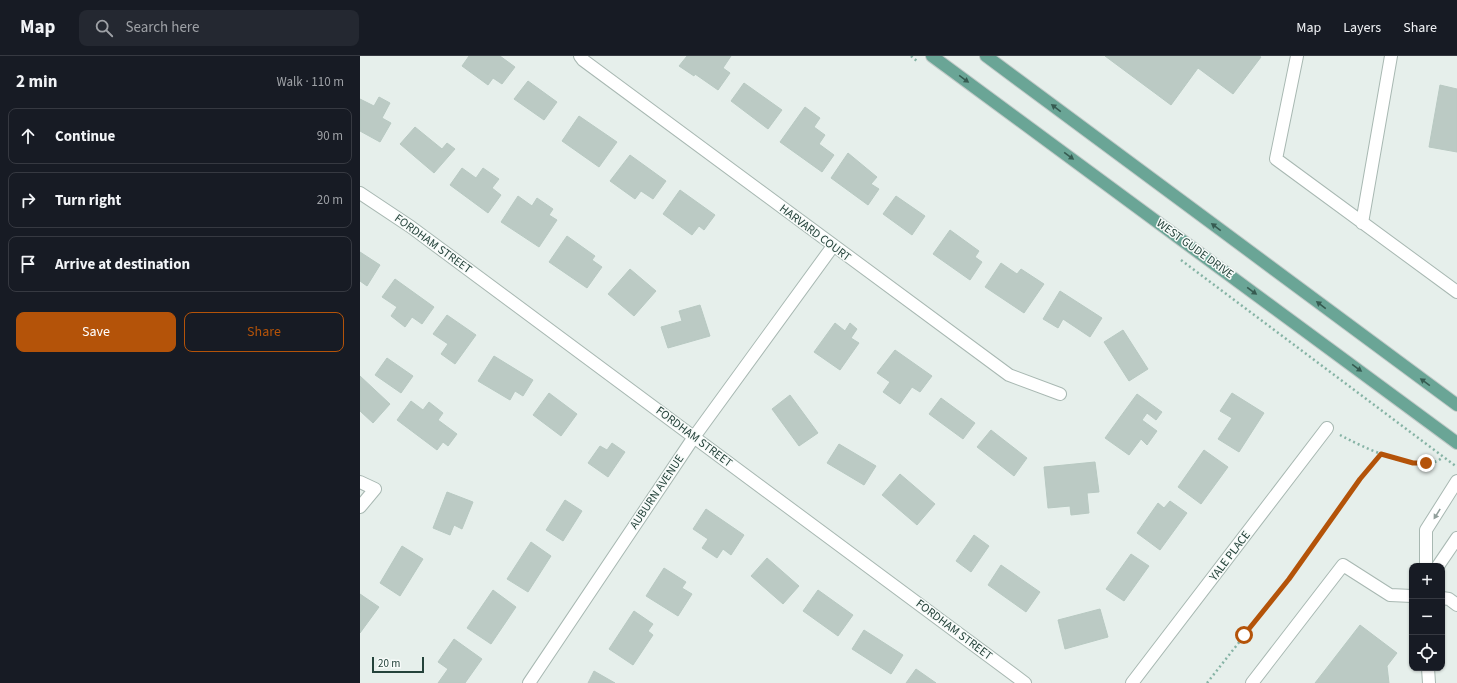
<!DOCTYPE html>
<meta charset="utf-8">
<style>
body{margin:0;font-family:"Source Sans 3",sans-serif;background:#242831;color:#f1f3f6}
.controls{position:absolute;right:12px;bottom:12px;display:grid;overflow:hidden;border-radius:8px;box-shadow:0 1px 3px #0004}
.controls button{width:36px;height:36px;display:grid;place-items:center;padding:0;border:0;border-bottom:1px solid #363941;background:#171b24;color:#f1f3f6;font:20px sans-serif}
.scale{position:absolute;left:12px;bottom:10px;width:52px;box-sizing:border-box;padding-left:4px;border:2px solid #24423a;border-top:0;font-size:11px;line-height:14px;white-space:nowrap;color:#24423a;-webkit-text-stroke:3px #f7fbf9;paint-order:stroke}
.stop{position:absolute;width:12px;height:12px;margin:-9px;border:3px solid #b45309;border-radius:50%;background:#fff}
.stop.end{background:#b45309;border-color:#fff;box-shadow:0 1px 4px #0008}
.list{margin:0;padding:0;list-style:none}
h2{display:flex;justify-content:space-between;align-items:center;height:52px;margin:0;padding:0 16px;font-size:17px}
h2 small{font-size:13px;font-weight:400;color:#9ea1a6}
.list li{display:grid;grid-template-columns:26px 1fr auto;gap:12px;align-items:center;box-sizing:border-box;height:56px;margin:0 8px 8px;padding:0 8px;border:1px solid #363941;border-radius:8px}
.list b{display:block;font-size:15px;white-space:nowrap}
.list em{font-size:13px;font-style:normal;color:#9ea1a6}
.actions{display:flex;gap:8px;padding:12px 16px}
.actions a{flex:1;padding:9px 0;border:1px solid #b45309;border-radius:8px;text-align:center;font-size:14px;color:#b45309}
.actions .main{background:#b45309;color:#fff}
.icon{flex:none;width:22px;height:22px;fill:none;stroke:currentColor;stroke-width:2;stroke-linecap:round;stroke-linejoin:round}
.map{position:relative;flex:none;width:1097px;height:627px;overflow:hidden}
header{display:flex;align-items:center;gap:24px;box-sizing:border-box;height:56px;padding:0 20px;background:#171b24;border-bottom:1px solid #363941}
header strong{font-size:19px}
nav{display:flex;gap:22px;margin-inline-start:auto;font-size:14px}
.search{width:280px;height:36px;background:#242831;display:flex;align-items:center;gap:10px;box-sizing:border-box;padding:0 14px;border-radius:8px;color:#9ea1a6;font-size:15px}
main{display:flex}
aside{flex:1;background:#171b24}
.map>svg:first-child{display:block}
.building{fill:#bbcac4;stroke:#b8c9c2}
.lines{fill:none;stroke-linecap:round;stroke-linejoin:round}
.minor-casing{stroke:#a8b8b2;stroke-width:14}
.major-casing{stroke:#c2cac8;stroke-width:14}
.path{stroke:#86b3a5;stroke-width:2.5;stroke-dasharray:2 3;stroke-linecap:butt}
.minor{stroke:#fff;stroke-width:12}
.major{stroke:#6aa596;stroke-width:12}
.oneway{fill:#365b51}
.oneway2{fill:#92a09c}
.route{stroke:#b45309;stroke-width:5}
.labels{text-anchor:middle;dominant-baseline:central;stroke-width:3;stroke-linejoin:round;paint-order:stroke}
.street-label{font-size:12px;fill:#24423a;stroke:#f7fbf9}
</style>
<header>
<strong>Map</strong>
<div class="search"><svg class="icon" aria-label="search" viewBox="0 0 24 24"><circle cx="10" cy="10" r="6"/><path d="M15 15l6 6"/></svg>Search here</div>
<nav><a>Map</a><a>Layers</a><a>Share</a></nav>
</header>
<main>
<aside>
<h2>2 min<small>Walk · 110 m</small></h2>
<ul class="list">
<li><svg class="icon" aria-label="ahead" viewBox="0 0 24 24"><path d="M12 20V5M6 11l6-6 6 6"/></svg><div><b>Continue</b></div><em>90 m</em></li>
<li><svg class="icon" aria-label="right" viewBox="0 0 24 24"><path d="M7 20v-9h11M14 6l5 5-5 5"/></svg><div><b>Turn right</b></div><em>20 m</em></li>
<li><svg class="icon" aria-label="arrive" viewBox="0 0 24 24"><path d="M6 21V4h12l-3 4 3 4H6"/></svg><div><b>Arrive at destination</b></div></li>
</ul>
<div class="actions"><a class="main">Save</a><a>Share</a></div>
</aside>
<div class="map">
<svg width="1097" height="627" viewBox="0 0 1097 627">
<rect width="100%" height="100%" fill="#e6efeb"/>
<path class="building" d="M109,0H140L155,11L142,28L133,22L128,29L102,10Z
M327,0H371L363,12L370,17L358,34L335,18L334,20L319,10Z
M745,0H899L901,1L873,38L838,12L811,49Z
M168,25L197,46L184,64L154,43Z
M384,27L422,54L408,73L371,45Z
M1080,29L1097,33V96L1069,91Z
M19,41L30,47L22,62L31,67L20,86L0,75V43L14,50Z
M445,51L460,62L454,71L465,79L459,88L474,99L462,116L420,86Z
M219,60L257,86L239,111L202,85Z
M55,71L82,93L87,87L95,93L74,117L40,88Z
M488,97L517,121L511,128L519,133L508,149L471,122Z
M270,99L306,125L293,143L281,135L275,143L250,125Z
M102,112L116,122L123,112L139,123L132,132L141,139L128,157L90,129Z
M320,134L355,159L344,174L339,170L332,179L303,158Z
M158,140L172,150L177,142L193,153L189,159L197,164L179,191L141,166Z
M536,140L565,160L552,179L523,158Z
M590,174L619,195L615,201L622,206L610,224L573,198Z
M207,180L235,200L232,204L242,211L227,232L189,206Z
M0,196L20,209L7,230L0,225Z
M641,207L657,218L661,213L684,228L664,257L625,231Z
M270,213L296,235L274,260L248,238Z
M35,223L74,251L62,268L52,261L45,271L31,260L37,251L22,241Z
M700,235L742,262L730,281L703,263L698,272L683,263Z
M340,249L350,280L308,292L301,271L322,265L319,255Z
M87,259L116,279L95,308L81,298L88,288L73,278Z
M475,267L485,275L490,267L497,273L491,282L499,287L480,314L454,296Z
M763,274L788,313L769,325L744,286Z
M535,294L572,320L560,336L552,331L540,348L523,336L530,326L517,317Z
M134,300L173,324L163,340L155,335L150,344L118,325Z
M27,302L53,320L41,337L15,319Z
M0,320L30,348L13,367L0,355Z
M189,337L217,358L201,380L173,359Z
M872,337L904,357L879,396L858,383L872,362L860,355Z
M777,338L802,356L796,364L787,357L782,364L797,375L787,389L781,383L769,399L745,382Z
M430,339L458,377L439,390L412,353Z
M581,342L615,367L603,383L569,358Z
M51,345L63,354L69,346L83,357L78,364L97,378L88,390L83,386L77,394L37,364Z
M631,374L667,402L654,420L617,391Z
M252,387L265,396L248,421L228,407L240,390L247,394Z
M479,388L516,410L504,429L467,407Z
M844,394L868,411L841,448L818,431Z
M735,406L739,436L727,437L729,457L711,459L710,450L688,452L684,411Z
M540,418L575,448L557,469L522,439Z
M87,436L113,446L102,473L94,469L90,479L73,472Z
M205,444L222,455L203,485L186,474Z
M810,445L827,457L800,494L777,477L798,447L804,452Z
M346,453L384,479L371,499L363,493L357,502L342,492L348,483L333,473Z
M614,479L629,490L611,516L596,505Z
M171,486L191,500L168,536L147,523Z
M42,490L63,503L40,540L20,527Z
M771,498L789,510L764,545L746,533Z
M407,502L439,530L423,548L391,520Z
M641,509L680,536L666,556L628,529Z
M304,512L326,526L322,532L332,538L318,560L286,540Z
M133,534L156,551L131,588L107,572Z
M458,534L493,559L478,580L443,555Z
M0,538L19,551L0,577Z
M740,553L748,581L705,593L698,564Z
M274,555L293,568L288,575L293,579L273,609L249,593Z
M1000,569L1037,597L1027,610L1029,627H955Z
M504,574L543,599L531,618L492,593Z
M94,583L122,603L105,627H78L88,613L78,606Z
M556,613L576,627H546Z
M234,615L255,627H228Z"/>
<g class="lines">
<g class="minor-casing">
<path id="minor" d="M220,0L223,4L649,319L700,338
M937,0L916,103L1097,236
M0,137L51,171L665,627
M1002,167L1031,0
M0,426L15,433L0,451
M1066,510V474L1097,425
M1078,510L1097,482
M1082,542L1089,543L1097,549
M1068,612L1069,627
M169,627L334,381L473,190
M772,627L967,372
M892,627L983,509L1030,539L1052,540"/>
</g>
<g class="major-casing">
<path id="major" d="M572,0L1097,387
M626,0L1097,349"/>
</g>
<path class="path" d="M551,0L558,6
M821,204L1097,411
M980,379C1001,390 1062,421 1083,401
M847,627L929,523L1000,423L1021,398"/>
<use href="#minor" class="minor"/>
<use href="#major" class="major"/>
</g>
<defs><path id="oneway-solid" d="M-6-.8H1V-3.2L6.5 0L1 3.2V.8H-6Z"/></defs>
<g class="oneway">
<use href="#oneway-solid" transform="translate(604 23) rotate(36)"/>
<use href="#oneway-solid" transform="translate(696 52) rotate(-143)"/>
<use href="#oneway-solid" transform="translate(709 100) rotate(36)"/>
<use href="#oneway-solid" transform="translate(856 171) rotate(-143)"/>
<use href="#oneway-solid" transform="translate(892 235) rotate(36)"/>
<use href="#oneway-solid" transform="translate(961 249) rotate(-143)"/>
<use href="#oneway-solid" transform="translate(997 312) rotate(36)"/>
<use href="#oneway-solid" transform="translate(1065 326) rotate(-144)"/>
</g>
<use class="oneway2" href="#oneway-solid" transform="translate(1077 458) rotate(122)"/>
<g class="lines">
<path class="route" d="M884,579L929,523L1000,423L1021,398L1053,407H1066"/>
</g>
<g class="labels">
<g class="street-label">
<text transform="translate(455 177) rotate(37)">HARVARD COURT</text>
<text transform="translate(73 188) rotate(36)">FORDHAM STREET</text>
<text transform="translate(835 193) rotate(36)">WEST GUDE DRIVE</text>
<text transform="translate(334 381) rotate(37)">FORDHAM STREET</text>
<text transform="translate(297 436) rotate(-56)">AUBURN AVENUE</text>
<text transform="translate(870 500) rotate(-53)">YALE PLACE</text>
<text transform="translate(594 574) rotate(37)">FORDHAM STREET</text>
</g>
</g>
</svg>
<div class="controls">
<button>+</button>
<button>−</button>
<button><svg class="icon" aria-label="locate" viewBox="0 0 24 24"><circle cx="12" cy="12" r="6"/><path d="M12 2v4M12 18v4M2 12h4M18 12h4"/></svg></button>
</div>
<div class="scale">20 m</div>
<div class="stop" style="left:884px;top:579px"></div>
<div class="stop end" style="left:1066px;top:407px"></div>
</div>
</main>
